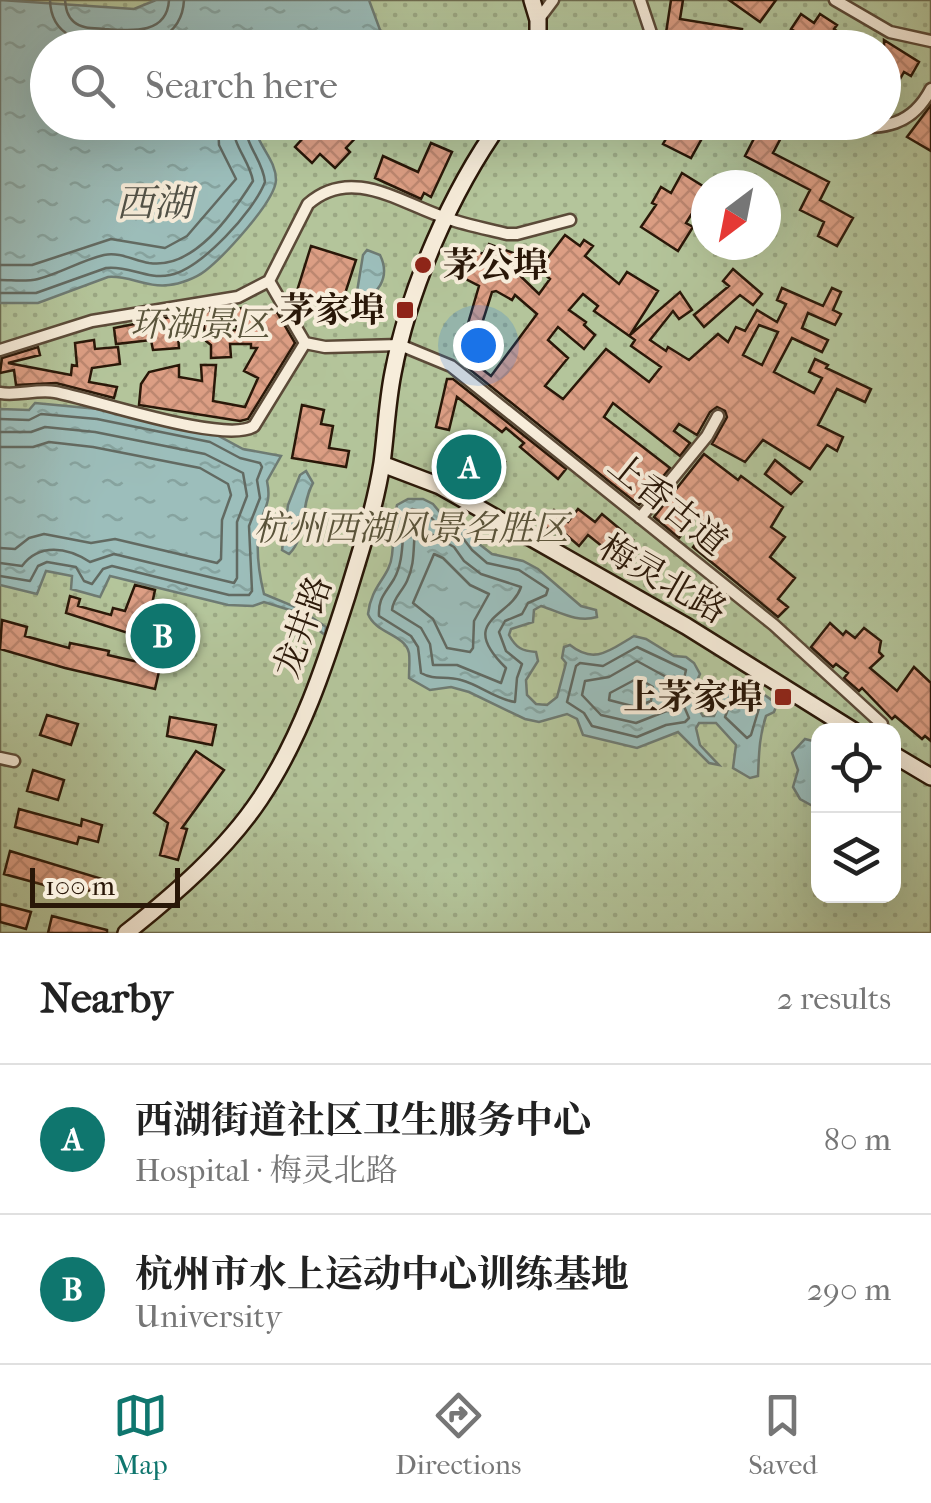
<!DOCTYPE html>
<meta charset="utf-8">
<style>
body{margin:0;font-family:"IM FELL French Canon","Noto Serif SC",serif;background:#f6f6f6;color:#222}
.controls{position:absolute;right:30px;bottom:30px;display:grid;overflow:hidden;border-radius:20px;box-shadow:0 10px 40px #0002}
.controls button{width:90px;height:90px;display:grid;place-items:center;padding:0;border:0;border-bottom:2px solid #e0e0e0;background:#fff;color:#222;font:50px sans-serif}
.compass{position:absolute;left:691px;top:170px;width:90px;height:90px;border-radius:50%;background:#fff;box-shadow:0 10px 40px #0002;rotate:212deg}
.scale{position:absolute;left:30px;bottom:25px;width:150px;box-sizing:border-box;padding-left:10px;border:5px solid #291708;border-top:0;font-size:28px;line-height:35px;white-space:nowrap;color:#291708;-webkit-text-stroke:8px #f7eddb;paint-order:stroke}
.you{position:absolute;left:478px;top:345px;width:35px;height:35px;margin:-25px;border:8px solid #fff;border-radius:50%;background:#1a73e8;box-shadow:0 0 0 15px #1a73e833}
.badge{display:grid;place-items:center;width:65px;height:65px;border-radius:50%;background:#0f766e;color:#fff;font-size:32px;font-weight:700}
.pin{position:absolute;translate:-50% -50%;border:5px solid #fff;box-shadow:0 2px 10px #0006}
.list{margin:0;padding:0;list-style:none}
h2{display:flex;justify-content:space-between;align-items:center;height:130px;margin:0;padding:0 40px;font-size:42px}
h2 small{font-size:32px;font-weight:400;color:#767676}
.list li{display:grid;grid-template-columns:65px 1fr auto;gap:30px;align-items:center;box-sizing:border-box;height:150px;padding:0 40px;border-top:2px solid #e0e0e0}
.list b{display:block;font-size:38px;white-space:nowrap}
.list p{margin:0;font-size:32px;white-space:nowrap;color:#767676}
.list em{font-size:32px;font-style:normal;color:#767676}
.icon{flex:none;width:55px;height:55px;fill:none;stroke:currentColor;stroke-width:2;stroke-linecap:round;stroke-linejoin:round}
.map{position:relative;flex:none;width:931px;height:933px;overflow:hidden}
.search{position:absolute;background:#fff;box-shadow:0 10px 40px #0002;left:30px;right:30px;top:30px;height:110px;display:flex;align-items:center;gap:25px;box-sizing:border-box;padding:0 35px;border-radius:55px;color:#767676;font-size:38px}
.sheet{height:430px;background:#fff}
nav{display:flex;justify-content:space-around;align-items:center;box-sizing:border-box;height:140px;border-top:2px solid #e0e0e0;background:#fff;font-size:28px;color:#767676}
nav a{display:grid;justify-items:center;gap:5px}
nav .on{color:#0f766e}
.map>svg:first-child{display:block}
.park{fill:url(#park-dots);stroke:#6e6e52;stroke-width:2.5;fill-rule:evenodd}
.water{fill:url(#water-ripples);stroke:#6e7b73;stroke-width:2.5}
.lines{fill:none;stroke-linecap:round;stroke-linejoin:round}
.shore{stroke:#626a62;stroke-width:2.5}
.building{fill:url(#building-cross-hatch);stroke:#291708;stroke-width:2.5;fill-rule:evenodd}
.street-casing{stroke:#5b4a38;stroke-width:15}
.secondary-casing{stroke:#291708;stroke-width:20}
.street{stroke:#f7eddb;stroke-width:10}
.secondary{stroke:#f7eddb;stroke-width:15}
.poi-dot{fill:#8f2418;stroke:#f7eddb;stroke-width:4}
.labels{text-anchor:middle;dominant-baseline:central;stroke-width:8;stroke-linejoin:round;paint-order:stroke}
.poi-label{font-size:35px;font-weight:bold;fill:#291708;stroke:#f7eddb;text-anchor:end}
.park-label{font-size:35px;font-style:italic;fill:#5a543b;stroke:#f7eddb}
.street-label{font-size:35px;fill:#291708;stroke:#f7eddb}
.water-label{font-size:38px;font-style:italic;fill:#515147;stroke:#f7eddb}
</style>
<div class="map">
<svg width="931" height="933" viewBox="0 0 931 933">
<defs>
<pattern id="park-dots" width="8" height="8" patternUnits="userSpaceOnUse" patternTransform="scale(2.5)"><rect width="8" height="8" fill="#b4c59b"/><path d="M2 2h.1M6 6h.1" fill="none" stroke="#9ba884" stroke-width="1.8" stroke-linecap="round"/></pattern>
<pattern id="water-ripples" width="26" height="14" patternUnits="userSpaceOnUse" patternTransform="scale(2.5)"><rect width="26" height="14" fill="#9cbebb"/><path d="M2 4q2-2 4 0t4 0M15 11q2-2 4 0t4 0" fill="none" stroke="#86a39f"/></pattern>
<pattern id="building-cross-hatch" width="8" height="8" patternUnits="userSpaceOnUse" patternTransform="scale(2.5)"><rect width="8" height="8" fill="#dc9e84"/><path d="M0 0l8 8M0 8l8-8" fill="none" stroke="#bd8770"/></pattern>
</defs>
<rect width="100%" height="100%" fill="#f2e4c8"/>
<filter id="stains"><feTurbulence type="fractalNoise" baseFrequency=".002" numOctaves="4"/><feColorMatrix values="0 0 0 0 .2 0 0 0 0 .09 0 0 0 0 .02 0 0 0 .5 -.17"/></filter>
<radialGradient id="worn" r=".72"><stop offset=".6" stop-color="#630" stop-opacity="0"/><stop offset="1" stop-color="#630" stop-opacity=".3"/></radialGradient>
<path class="park" d="M0,0H931V933H0ZM48,48H884V122H48ZM706,185H766V245H706ZM818,731H894V896H818Z"/>
<path class="water" d="M0,0L134,9L156,0H369L380,30L411,47L48,48V122L255,123C255,144 276,158 276,180C275,202 223,257 205,271C196,278 180,284 169,285C147,288 128,275 108,277L38,303H0Z
M367,250L380,255C391,277 378,297 355,304L363,255Z
M35,403L98,409L213,433L243,449L281,456L267,481C272,505 263,507 259,528C256,549 259,574 264,594L298,608L326,627L325,635L293,611L264,602L253,606L228,605L110,576L100,597L71,589L72,576L46,571L37,594L0,585V409L29,410Z
M306,471L313,483C300,505 307,537 289,554L282,550L288,505L300,475Z
M408,499H423L433,504L443,516L470,530L479,544L492,554L523,561L538,569L581,606L596,610L597,617C577,623 560,612 541,606L534,610L533,622L511,629L509,635C516,648 522,651 536,652L538,661L526,680L527,695L536,704L547,705L557,697L566,663L562,658L564,647L570,645C595,665 610,650 634,636L646,639L674,656L686,657L694,663L700,674L690,696L703,716H714L724,694L735,680L743,679L777,704L774,712L766,716C759,737 759,755 758,776L750,778L733,768L736,745L716,723H699L696,728L700,745L719,765L709,763L678,732L637,748L583,735L577,719L567,714L539,722L525,719L469,692L451,687L430,690L409,678C409,670 410,660 409,653C405,634 376,634 368,614C371,585 390,577 392,555C394,538 393,522 397,505Z
M805,739L813,741L818,750V809L800,799L793,787L798,770L792,753Z"/>
<g class="lines">
<path class="shore" d="M50,0C51,38 82,42 113,45C146,48 182,39 184,0
M65,0C66,9 67,16 74,22C82,29 95,28 105,29C131,31 167,35 169,0
M0,265H32L111,239L165,248L187,236L236,179L219,145L218,122
M0,280C13,280 26,282 38,279C61,273 82,260 104,255C120,252 133,260 149,263C194,270 232,214 253,181C249,159 232,146 233,122
M0,293H36L106,268C128,265 147,280 170,275C201,269 254,211 265,182C263,160 245,146 245,122
M0,419L29,420L41,414L97,419L210,442L240,458L260,463L262,467L257,480L260,498L249,526L252,591L249,595H229L112,566L103,569L92,584L84,581L76,567L47,562L38,566L30,581L0,576
M0,432H31L45,427L95,432L205,454L243,473L247,496L237,522V578L234,583L114,554L90,562C67,547 39,543 22,566L0,563
M0,447H33L49,442L93,447L200,468L228,484L231,495L222,520L221,559L217,563L115,539L91,543L44,534L29,538L15,549L0,548
M412,509L426,512L437,524L462,537L472,550L487,563L519,570L548,589L546,595L528,603L522,614L505,621L499,632L506,651L522,664L517,678L515,702C495,699 480,685 461,680C446,675 435,681 421,673L418,647L411,636L379,616C378,598 385,594 394,579C405,559 401,536 406,514Z
M419,527L454,547L464,561L481,574L521,587C511,618 456,619 506,668L501,683L457,665H433L430,644L421,628L392,610C393,598 402,592 407,581C415,564 413,549 415,531Z
M434,554L443,558L470,585L489,594L474,621L473,648L470,652L447,648L433,619L413,603Z
M637,647L686,670L680,697L689,718L685,722L666,725L637,737L592,726L584,713L567,702L576,666L580,663L603,666Z
M637,661L670,679L669,710L636,723L601,715L582,695L585,681L609,677Z
M638,678L653,687L651,701L636,707L609,700L610,693Z
M740,692L760,705L751,735L747,738L725,717L732,699Z"/>
</g>
<path class="building" d="M671,0H683L680,19L742,29L740,45L720,42V48H669L672,34L666,33Z
M729,0H776L760,22Z
M801,14L814,23L820,14L837,25L834,29L852,42L849,48H828L822,43L820,48H800L806,38L791,29Z
M884,40L919,62L911,76L904,72L891,95L884,91Z
M931,105V151L907,137Z
M287,122H358L364,129L346,148L350,152L335,168L320,154L312,163L295,147L303,138Z
M654,122H672L686,131L689,122H715L710,135L705,133L691,158L663,144L667,137L650,128Z
M762,123L783,134L773,153L829,182L820,200L853,218L837,246L818,236L824,222L800,210L810,190L745,156Z
M431,143L452,152L431,197L424,193L421,199L375,178L383,156L418,172Z
M682,173L706,188V206L699,202L686,223L693,227L678,251L641,227L656,205L652,203L661,187L671,193Z
M565,235L580,246L584,240L593,246L585,256L619,284L627,272L658,291L630,335L680,292L692,310L679,319L673,311L650,340L666,351L668,347L689,360L718,334L728,342L736,327L745,331L757,310L777,322L786,304L777,300L782,288L823,306L832,288L841,292L833,310L841,314L835,325L808,313L802,328L828,340L822,352L792,338L774,372L814,393L822,378L809,372L815,359L828,365L826,368L871,389L865,402L837,389L818,425L843,437L837,451L827,445L810,469L763,440L745,462L712,444L727,417L725,411L717,407L710,412L697,435L679,424L674,431L690,443L680,456L613,403L604,417L670,468L639,505L611,483L463,364L459,354L479,286L452,272L462,245L483,254L489,244L516,254L510,266L539,294L550,279L539,269ZM496,291L512,300L515,295L537,314L491,376L478,366L473,352L492,292ZM583,294L598,306L594,311L635,340L631,346L661,367L649,382L606,349L563,399L545,386L568,358L548,340L558,327L584,349L595,335L584,325L586,322L569,310ZM759,325L778,332L762,365L743,355Z
M311,246L356,260L341,306L297,291Z
M733,269L762,294L753,305L740,295L704,327L694,315L729,286L723,281Z
M274,307L295,343L248,419L240,421L139,405L141,384L149,372L179,365V377L202,381L201,365H216L213,401L245,407L258,378L244,371L257,348H251V344H230L231,357L211,358V345L206,341L202,312L213,310L214,333L237,330L234,309L243,308L244,317L261,318Z
M181,315L183,323L177,324L179,348L153,350L151,340L116,344L114,328Z
M94,340L95,349L118,347L120,364L92,368L89,382L117,387L114,398L56,383L16,385L14,370L0,373L2,358L38,347L40,355L8,363L71,375L72,365L77,366L75,343Z
M447,379H453L566,469L558,479L520,447L524,443L506,428L502,432L457,397L449,430L436,427Z
M302,405L324,410L321,424L333,426L329,448L349,451L346,467L292,458Z
M462,436L505,462L483,498L440,474L446,462L449,464Z
M704,454L738,480L741,476L783,507L771,527L785,537L770,557L795,578L778,599L788,607L778,617L693,547L709,528L695,518L679,538L654,517Z
M775,460L802,482L791,494L765,474Z
M578,509L595,522L602,514L633,540L618,559L588,535L579,546L555,525L550,531L542,524L554,510L568,522Z
M135,585L155,590L151,609L155,610L153,616L186,624L184,631L194,633L189,655L152,646L153,641L66,613L70,596L80,599L78,606L111,615L113,608L125,611Z
M2,620L27,627L25,636L69,648L70,643L109,651L108,655L160,667L155,689L65,668L0,649Z
M830,623L843,635L846,631L855,638L864,628L881,641L879,652L883,656L870,668L897,691L914,667L931,683V741L925,736L922,739L895,716L892,719L862,688L859,691L844,678L848,673L836,664L833,667L811,647Z
M47,715L78,724L71,745L40,735Z
M170,717L216,725L212,745L167,736Z
M196,751L224,770L182,828L187,829L178,860L160,855L168,823L154,813Z
M33,770L64,780L58,800L27,791Z
M19,809L81,826L82,819L102,825L98,842L79,837L77,844L15,827Z
M10,851L112,882L108,896L68,885L66,891L4,874Z
M0,904L31,912L26,929L0,922Z
M52,916L107,930V933H48Z"/>
<g class="lines">
<g class="street-casing">
<path id="street" d="M640,0L656,48
M835,0L890,32L931,41
M538,20L553,0
M799,122L811,130C858,121 903,143 931,89
M269,281L305,343L325,347L400,345L451,366L774,625L882,724V731
M0,350L92,321L238,297L269,281L308,204C352,165 402,204 446,218C466,225 487,229 507,234H517L570,220
M0,393C18,396 36,389 55,392C93,399 226,445 254,426L305,343
M640,518L707,436L718,416
M0,758L14,761"/>
</g>
<g class="secondary-casing">
<path id="secondary" d="M532,0L538,20V48
M382,464L440,486L686,626L854,731
M894,755L931,777
M126,933C174,895 226,850 260,799C301,738 325,665 347,596C360,553 375,508 382,463C386,433 387,403 393,373C409,288 451,192 501,122"/>
</g>
<use href="#street" class="street"/>
<use href="#secondary" class="secondary"/>
</g>
<g class="poi-dot">
<circle cx="423" cy="265" r="10"/>
<rect x="395" y="300" width="20" height="20" rx="5"/>
<rect x="773" y="687" width="20" height="20" rx="5"/>
</g>
<g class="labels">
<g class="poi-label">
<text x="443" y="265" text-anchor="start">茅公埠</text>
<text x="385" y="310">茅家埠</text>
<text x="763" y="697">上茅家埠</text>
</g>
<g class="park-label">
<text x="200" y="324">环湖景区</text>
<text x="411" y="528">杭州西湖风景名胜区</text>
</g>
<g class="street-label">
<text transform="translate(668 504) rotate(39)">上香古道</text>
<text transform="translate(663 579) rotate(30)">梅灵北路</text>
<text transform="translate(303 627) rotate(-70)">龙井路</text>
</g>
<g class="water-label">
<text x="154" y="203">西湖</text>
</g>
</g>
<rect width="100%" height="100%" filter="url(#stains)"/>
<rect width="100%" height="100%" fill="url(#worn)"/>
</svg>
<div class="controls">
<button><svg class="icon" aria-label="locate" viewBox="0 0 24 24"><circle cx="12" cy="12" r="6"/><path d="M12 2v4M12 18v4M2 12h4M18 12h4"/></svg></button>
<button><svg class="icon" aria-label="layers" viewBox="0 0 24 24"><path d="M12 4l9 5-9 5-9-5zM3 14l9 5 9-5"/></svg></button>
</div>
<svg class="compass" viewBox="-18 -18 36 36"><path d="M0-13l5 13h-10z" fill="#e53935"/><path d="M0 13l5-13h-10z" fill="#767676"/></svg>
<div class="scale">100 m</div>
<div class="you"></div>
<div class="pin badge" style="left:469px;top:467px">A</div>
<div class="pin badge" style="left:163px;top:636px">B</div>
<div class="search"><svg class="icon" aria-label="search" viewBox="0 0 24 24"><circle cx="10" cy="10" r="6"/><path d="M15 15l6 6"/></svg>Search here</div>
</div>
<section class="sheet">
<h2>Nearby<small>2 results</small></h2>
<ul class="list">
<li><span class="badge">A</span><div><b>西湖街道社区卫生服务中心</b><p>Hospital · 梅灵北路</p></div><em>80 m</em></li>
<li><span class="badge">B</span><div><b>杭州市水上运动中心训练基地</b><p>University</p></div><em>290 m</em></li>
</ul>
</section>
<nav>
<a class="on"><svg class="icon" aria-label="map" viewBox="0 0 24 24"><path d="M3 6l6-2 6 2 6-2v14l-6 2-6-2-6 2zM9 4v14M15 6v14"/></svg>Map</a>
<a><svg class="icon" aria-label="directions" viewBox="0 0 24 24"><path d="M12 3l9 9-9 9-9-9zM9 14v-3h6M13 9l2 2-2 2"/></svg>Directions</a>
<a><svg class="icon" aria-label="saved" viewBox="0 0 24 24"><path d="M7 4h10v16l-5-4-5 4z"/></svg>Saved</a>
</nav>
